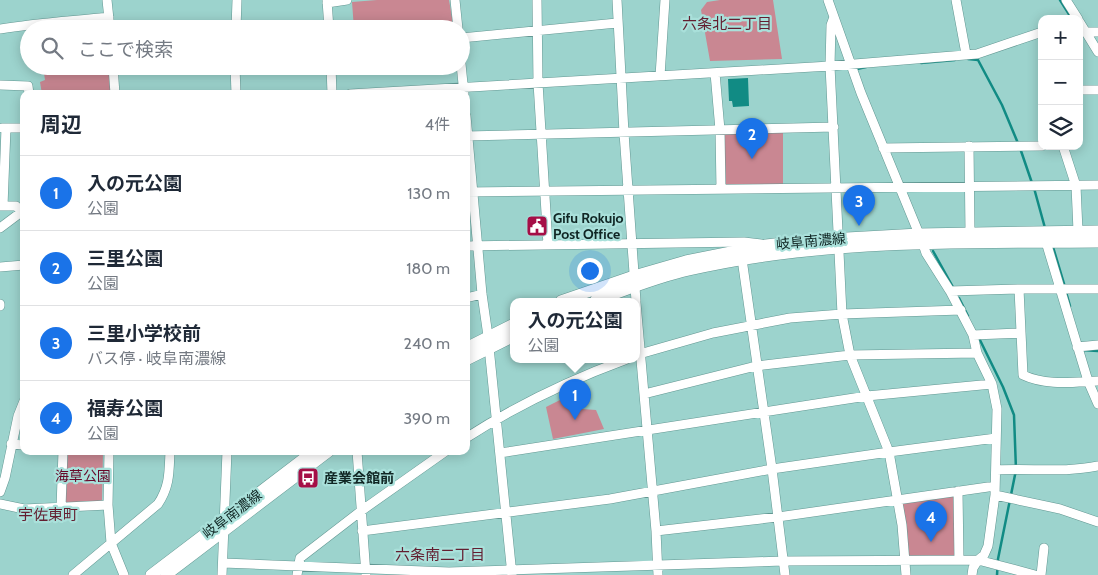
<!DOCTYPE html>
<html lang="ja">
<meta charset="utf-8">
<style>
body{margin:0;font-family:Cabin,"Noto Sans JP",sans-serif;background:#f6f6f7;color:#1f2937}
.controls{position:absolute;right:15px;top:15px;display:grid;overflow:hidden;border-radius:10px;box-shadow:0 2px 12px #0003}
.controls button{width:45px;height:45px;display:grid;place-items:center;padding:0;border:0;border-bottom:1px solid #e0e1e3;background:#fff;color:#1f2937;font:25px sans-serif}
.you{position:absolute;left:589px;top:270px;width:18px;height:18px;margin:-12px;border:4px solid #fff;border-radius:50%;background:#1a73e8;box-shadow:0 0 0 8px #1a73e833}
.badge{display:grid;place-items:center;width:32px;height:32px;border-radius:50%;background:#1a73e8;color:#fff;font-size:16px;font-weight:700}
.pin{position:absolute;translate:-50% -41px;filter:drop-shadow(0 1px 2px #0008)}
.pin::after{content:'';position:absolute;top:26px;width:18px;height:15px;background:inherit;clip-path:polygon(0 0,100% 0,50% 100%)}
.popup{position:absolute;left:510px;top:298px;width:130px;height:65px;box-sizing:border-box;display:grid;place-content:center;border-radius:10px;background:#fff;filter:drop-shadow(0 1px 4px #0005);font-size:16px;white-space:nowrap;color:#747a83}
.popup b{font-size:19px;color:#1f2937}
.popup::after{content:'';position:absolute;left:50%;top:100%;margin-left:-10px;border:10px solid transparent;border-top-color:#fff}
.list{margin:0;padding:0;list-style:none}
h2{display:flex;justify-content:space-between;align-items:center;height:65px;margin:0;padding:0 20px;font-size:21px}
h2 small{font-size:16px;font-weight:400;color:#747a83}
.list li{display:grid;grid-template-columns:32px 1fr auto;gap:15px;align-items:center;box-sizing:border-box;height:75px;padding:0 20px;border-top:1px solid #e0e1e3}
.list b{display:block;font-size:19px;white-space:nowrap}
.list p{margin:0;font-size:16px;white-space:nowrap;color:#747a83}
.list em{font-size:16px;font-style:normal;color:#747a83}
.icon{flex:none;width:28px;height:28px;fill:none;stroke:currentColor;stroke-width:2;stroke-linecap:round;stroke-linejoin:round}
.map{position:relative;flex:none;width:1098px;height:575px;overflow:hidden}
.search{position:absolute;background:#fff;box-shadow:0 2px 12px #0003;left:20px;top:20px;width:450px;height:55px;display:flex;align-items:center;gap:12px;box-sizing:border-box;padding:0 18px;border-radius:28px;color:#747a83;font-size:19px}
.panel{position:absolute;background:#fff;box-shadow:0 2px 12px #0003;left:20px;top:90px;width:450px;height:365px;border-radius:10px}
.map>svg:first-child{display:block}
.green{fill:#c98792}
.water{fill:#118b84}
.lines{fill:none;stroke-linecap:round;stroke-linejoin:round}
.stream{stroke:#118b84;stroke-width:2.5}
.minor-casing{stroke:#629792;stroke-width:10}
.major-casing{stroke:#629792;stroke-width:12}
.minor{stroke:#fff;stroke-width:9}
.major{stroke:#fff;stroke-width:11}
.labels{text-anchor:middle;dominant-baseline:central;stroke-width:4.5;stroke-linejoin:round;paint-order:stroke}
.poi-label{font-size:14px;font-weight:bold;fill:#102624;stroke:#a9e0da;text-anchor:start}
.street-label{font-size:14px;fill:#102624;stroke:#a9e0da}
.park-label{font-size:14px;fill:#670729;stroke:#a9e0da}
.neighbourhood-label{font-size:15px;fill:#631e30;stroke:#a9e0da}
</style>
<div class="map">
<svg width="1098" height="575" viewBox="0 0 1098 575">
<rect width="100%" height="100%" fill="#9cd3cd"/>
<path class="green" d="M377,0H449L454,29H354L352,2Z
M720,0H773L782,59L710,61L701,10L707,2Z
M107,20V29H38V27Z
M43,66H110L113,94H42L40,82L45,80Z
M783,129V188L721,189L720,130Z
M578,391L582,409L596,410L604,429L553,439L546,407Z
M65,451H103L102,502L68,503L64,501Z
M957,493L958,559L907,560L900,502Z"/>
<path class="water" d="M748,78L749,106L733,107L732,101H729L728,79Z"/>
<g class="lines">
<path class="stream" d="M1060,0L1072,19
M968,59L978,60L1002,105L1020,148L1032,183
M921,63L955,60
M857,69L866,67
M1034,188L1045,228
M1053,247L1065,287
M933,251L954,289
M1066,292L1070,306
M959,298L968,316
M978,336L1003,387L1014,415L1016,470L998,559L997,575
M1082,350L1098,351"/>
<g class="minor-casing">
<path id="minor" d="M107,0L110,29
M327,0L329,29
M455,0L458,29
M537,0L538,83L548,245
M617,0L624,133L636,301
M828,0L861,93L919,234
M956,0L966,54
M1066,0L1078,19
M327,3L347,0
M834,17L831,25L830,66L842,314L850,355L889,452L902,525L906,575
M1079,21L1098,52
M0,29C36,23 72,21 109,17
M236,29L237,0
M1082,32H1098
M461,38L617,23
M461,64L464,94
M113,66L115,94
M235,66L236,94
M331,66L332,94
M715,73L720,130L721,189
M660,76L665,0
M0,85L28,86L29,94
M1079,90H1098
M350,94L830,66L977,54L1042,32
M466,116L482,294L488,336
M2,128H24
M466,136L834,127
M969,146L970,233
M1063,146L1076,186L1078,231
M883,148L1042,146
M466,192C677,188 887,189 1098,185
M0,206H16L22,212
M3,206L6,128
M0,228L24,210
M1046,242L1088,381L1098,404
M923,244L926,253L950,291L973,335L977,353L992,384L997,409L995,495L988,546L984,555L978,560L973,568L972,575
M466,246L744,242L761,244
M742,259L772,469L785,575
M0,267L24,265
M1019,289L1023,375C1046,386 1073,382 1098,381
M950,291L1019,289H1098
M466,298L482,294
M636,303L656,531L658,575
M0,304V306
M973,335L1021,333
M489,347L512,575
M1077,347L1098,345
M636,355L713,333L790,318L842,314L961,310
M644,394L756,366L850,355L977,353
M466,438C517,405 570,380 627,359
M11,444L24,445
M109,451L108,505L111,543L124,575
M357,451L366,575
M500,453L867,396L992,384
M997,470C1030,468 1065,473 1098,466
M958,491L959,560
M0,492L5,478L18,416L24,401
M995,495L1060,509L1098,522
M0,504L24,509L108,505
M61,508L63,451
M362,531L610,499L772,469L889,452L996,438
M656,531L778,517L995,486
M223,563L449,572L783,561L978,560L1035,575
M73,575L158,504C170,486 169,472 170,451
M222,575L227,451
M297,575L300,558L361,511L446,451
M1041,575L1044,548"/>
</g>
<g class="major-casing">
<path id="major" d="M561,301L634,276L686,261L766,245L811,240L919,234L1098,231
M595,301C626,290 657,277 689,270C823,239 961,243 1098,242
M466,348L514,324
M466,360L514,336
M151,575L314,451
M166,575L329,451"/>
</g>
<use href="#minor" class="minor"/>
<use href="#major" class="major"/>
</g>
<defs>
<g id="civic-square" transform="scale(1.125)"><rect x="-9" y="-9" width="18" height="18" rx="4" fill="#a50e46" stroke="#a9e0da"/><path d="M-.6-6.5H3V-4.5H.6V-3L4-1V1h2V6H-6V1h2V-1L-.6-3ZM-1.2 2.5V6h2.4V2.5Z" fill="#fff"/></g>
<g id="bus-square" transform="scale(1.125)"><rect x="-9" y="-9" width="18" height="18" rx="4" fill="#a50e46" stroke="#a9e0da"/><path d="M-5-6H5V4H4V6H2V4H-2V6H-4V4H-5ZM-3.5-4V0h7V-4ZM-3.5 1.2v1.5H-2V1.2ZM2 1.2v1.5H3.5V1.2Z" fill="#fff"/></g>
</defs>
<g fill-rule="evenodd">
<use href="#civic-square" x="537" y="226"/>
<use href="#bus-square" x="308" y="478"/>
</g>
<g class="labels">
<g class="poi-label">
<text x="553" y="218">Gifu Rokujo<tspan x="553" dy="16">Post Office</tspan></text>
<text x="324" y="478">産業会館前</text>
</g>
<g class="street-label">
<text transform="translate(811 241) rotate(-5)">岐阜南濃線</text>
<text transform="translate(232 514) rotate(-37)">岐阜南濃線</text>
</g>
<g class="park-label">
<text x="83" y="476">海草公園</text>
</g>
<g class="neighbourhood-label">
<text x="727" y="24">六条北二丁目</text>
<text x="48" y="515">宇佐東町</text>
<text x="440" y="555">六条南二丁目</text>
</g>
</g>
</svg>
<div class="controls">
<button>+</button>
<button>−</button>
<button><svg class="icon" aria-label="layers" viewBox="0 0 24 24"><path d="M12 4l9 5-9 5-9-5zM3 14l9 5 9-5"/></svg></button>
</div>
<div class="you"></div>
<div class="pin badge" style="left:575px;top:420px">1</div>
<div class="popup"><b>入の元公園</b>公園</div>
<div class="pin badge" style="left:752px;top:159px">2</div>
<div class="pin badge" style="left:859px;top:226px">3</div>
<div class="pin badge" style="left:931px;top:542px">4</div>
<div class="search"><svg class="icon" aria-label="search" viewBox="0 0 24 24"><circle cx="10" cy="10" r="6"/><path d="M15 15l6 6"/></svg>ここで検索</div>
<section class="panel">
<h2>周辺<small>4件</small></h2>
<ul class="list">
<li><span class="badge">1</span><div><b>入の元公園</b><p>公園</p></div><em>130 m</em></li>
<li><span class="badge">2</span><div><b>三里公園</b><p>公園</p></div><em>180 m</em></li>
<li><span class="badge">3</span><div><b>三里小学校前</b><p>バス停 · 岐阜南濃線</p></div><em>240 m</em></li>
<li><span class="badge">4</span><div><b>福寿公園</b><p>公園</p></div><em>390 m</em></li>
</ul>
</section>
</div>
